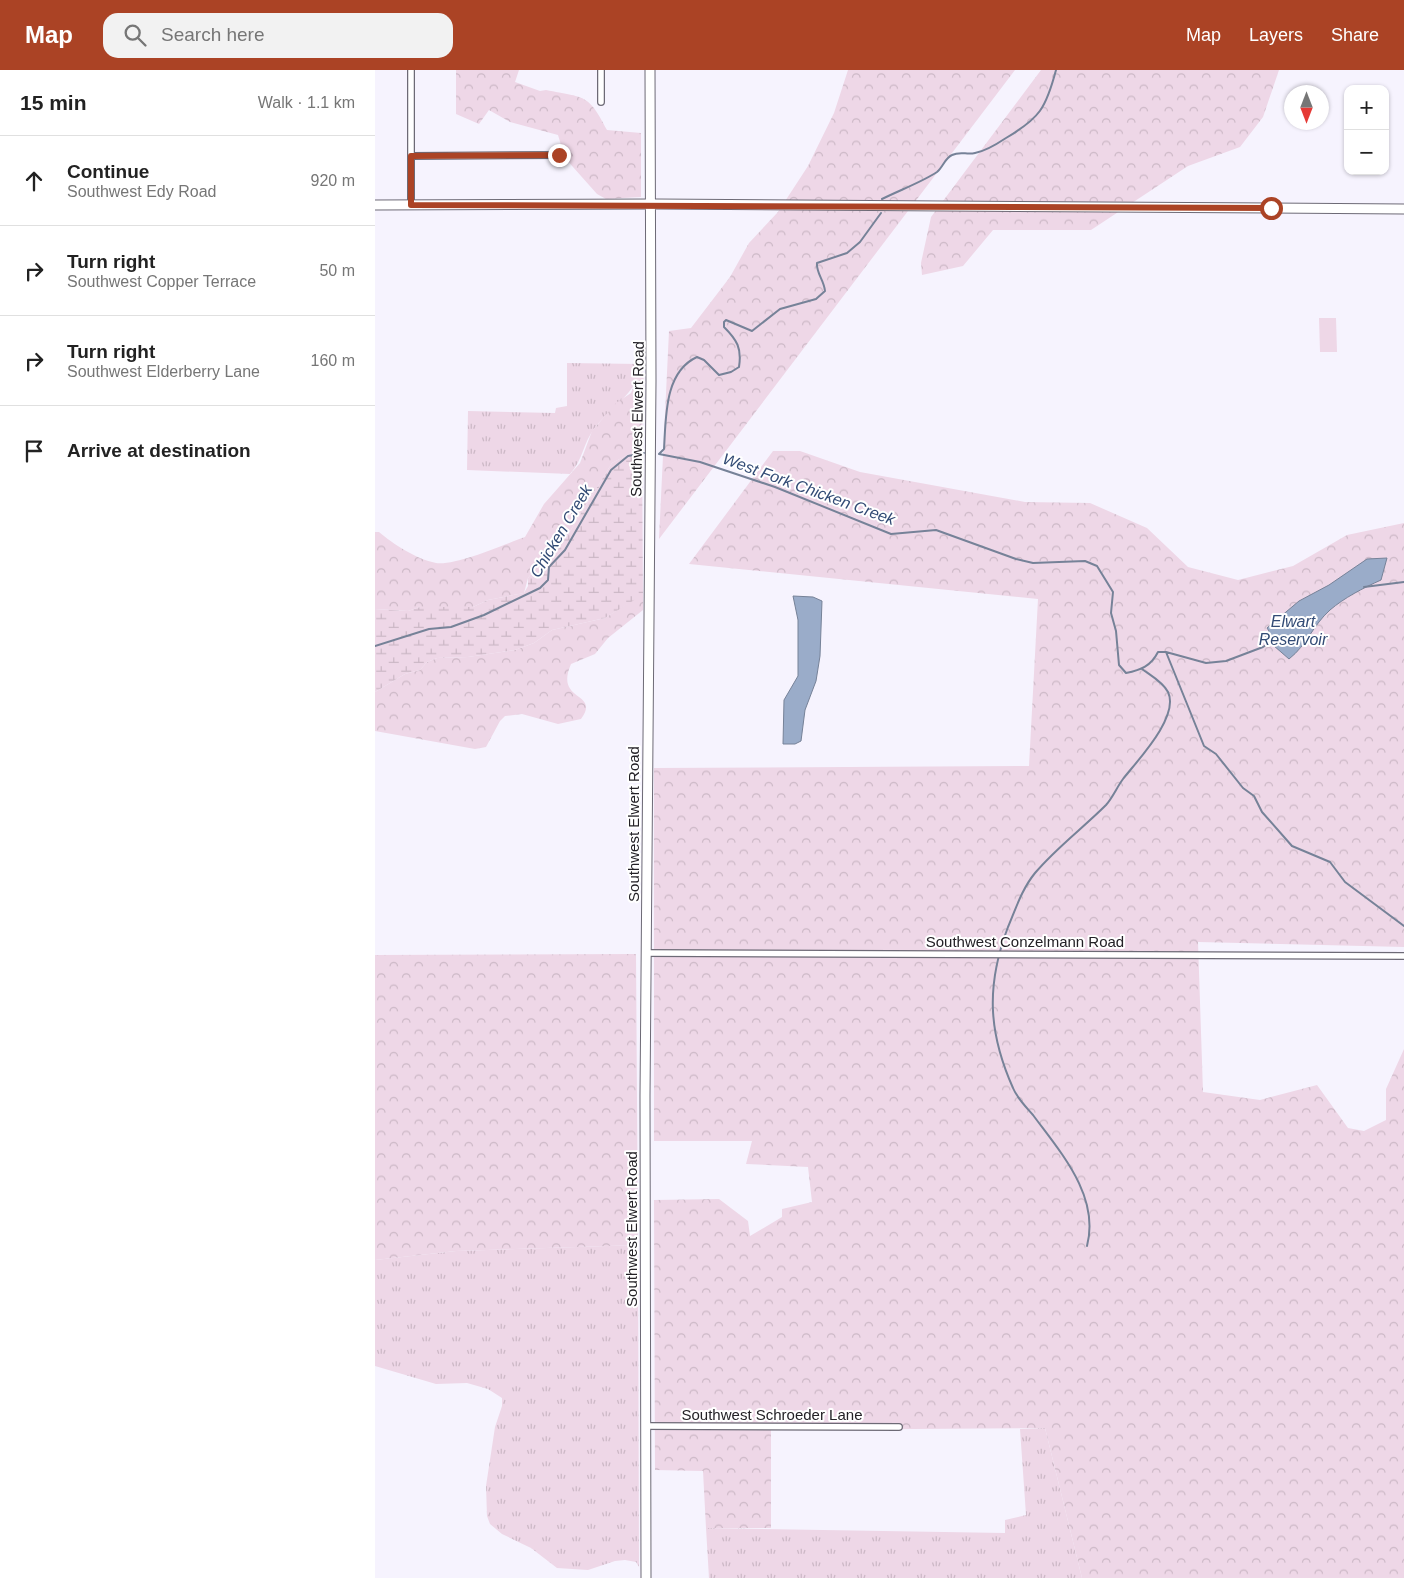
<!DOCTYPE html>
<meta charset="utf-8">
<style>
body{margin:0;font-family:Helvetica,sans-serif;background:#f2f2f2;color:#222}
.controls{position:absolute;right:15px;top:15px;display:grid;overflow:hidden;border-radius:10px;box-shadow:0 1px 4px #0004}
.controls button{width:45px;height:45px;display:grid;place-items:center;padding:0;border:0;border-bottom:1px solid #e0e0e0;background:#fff;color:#222;font:25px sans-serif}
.compass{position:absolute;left:909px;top:15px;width:45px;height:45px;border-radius:50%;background:#fff;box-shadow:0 1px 4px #0004;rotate:180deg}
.stop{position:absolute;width:15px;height:15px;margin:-11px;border:4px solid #ab4325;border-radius:50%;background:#fff}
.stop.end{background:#ab4325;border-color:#fff;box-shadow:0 1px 5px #0008}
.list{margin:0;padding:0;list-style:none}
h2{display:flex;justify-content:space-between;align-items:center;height:65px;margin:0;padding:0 20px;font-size:21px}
h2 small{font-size:16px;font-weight:400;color:#767676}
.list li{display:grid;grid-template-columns:32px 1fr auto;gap:15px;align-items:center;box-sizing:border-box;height:90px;padding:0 20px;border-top:1px solid #e0e0e0}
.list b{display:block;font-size:19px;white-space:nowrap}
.list p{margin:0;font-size:16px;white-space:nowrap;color:#767676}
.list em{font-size:16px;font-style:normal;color:#767676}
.icon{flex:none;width:28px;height:28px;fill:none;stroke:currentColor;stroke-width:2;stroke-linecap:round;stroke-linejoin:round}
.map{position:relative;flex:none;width:1029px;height:1508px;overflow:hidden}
header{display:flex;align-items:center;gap:30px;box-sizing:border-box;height:70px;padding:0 25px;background:#ab4325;color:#fff}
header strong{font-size:24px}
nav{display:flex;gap:28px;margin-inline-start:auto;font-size:18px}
.search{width:350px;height:45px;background:#f2f2f2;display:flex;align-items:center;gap:12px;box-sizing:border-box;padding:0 18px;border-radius:15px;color:#767676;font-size:19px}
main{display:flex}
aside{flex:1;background:#fff}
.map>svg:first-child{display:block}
.grass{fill:url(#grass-tufts)}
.forest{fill:url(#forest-crowns)}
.wetland{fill:url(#wetland-marsh)}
.park{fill:#eed7e7}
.water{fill:#9aacc9;stroke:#768298}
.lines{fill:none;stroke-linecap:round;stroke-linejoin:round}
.stream{stroke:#768298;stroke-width:2}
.street-casing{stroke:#6d6a76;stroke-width:8}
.secondary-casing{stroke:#6d6a76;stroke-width:11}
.street{stroke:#fff;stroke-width:5.5}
.secondary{stroke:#fff;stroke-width:9}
.route{stroke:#ab4325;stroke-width:6}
.labels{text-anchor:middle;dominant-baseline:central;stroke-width:4;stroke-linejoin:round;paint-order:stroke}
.street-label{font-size:15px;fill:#232126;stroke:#fff}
.water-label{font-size:16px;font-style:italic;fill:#324b75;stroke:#fff}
</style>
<header>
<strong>Map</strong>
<div class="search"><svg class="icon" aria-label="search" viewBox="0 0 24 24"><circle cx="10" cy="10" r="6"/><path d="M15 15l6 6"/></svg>Search here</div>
<nav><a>Map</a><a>Layers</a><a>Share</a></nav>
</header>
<main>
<aside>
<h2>15 min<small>Walk · 1.1 km</small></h2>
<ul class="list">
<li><svg class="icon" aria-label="ahead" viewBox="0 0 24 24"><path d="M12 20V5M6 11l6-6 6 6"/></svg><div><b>Continue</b><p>Southwest Edy Road</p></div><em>920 m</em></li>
<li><svg class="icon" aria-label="right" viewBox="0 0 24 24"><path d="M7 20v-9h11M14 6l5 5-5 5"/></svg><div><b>Turn right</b><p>Southwest Copper Terrace</p></div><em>50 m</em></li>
<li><svg class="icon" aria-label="right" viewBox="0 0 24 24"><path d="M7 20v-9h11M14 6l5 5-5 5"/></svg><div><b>Turn right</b><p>Southwest Elderberry Lane</p></div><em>160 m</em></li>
<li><svg class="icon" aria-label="arrive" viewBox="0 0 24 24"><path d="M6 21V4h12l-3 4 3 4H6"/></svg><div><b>Arrive at destination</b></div></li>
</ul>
</aside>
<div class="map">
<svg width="1029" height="1508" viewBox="0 0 1029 1508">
<defs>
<pattern id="grass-tufts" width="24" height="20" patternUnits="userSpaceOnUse" patternTransform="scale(1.25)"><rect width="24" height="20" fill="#eed7e7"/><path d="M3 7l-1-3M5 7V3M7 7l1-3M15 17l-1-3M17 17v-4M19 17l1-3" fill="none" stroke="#ccb8c6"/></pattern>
<pattern id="forest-crowns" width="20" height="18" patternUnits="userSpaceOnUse" patternTransform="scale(1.25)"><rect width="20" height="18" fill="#eed7e7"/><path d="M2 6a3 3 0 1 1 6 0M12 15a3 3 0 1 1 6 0" fill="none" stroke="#ccb8c6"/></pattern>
<pattern id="wetland-marsh" width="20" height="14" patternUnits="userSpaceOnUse" patternTransform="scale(1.25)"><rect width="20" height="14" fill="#eed7e7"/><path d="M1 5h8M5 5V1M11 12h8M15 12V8" fill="none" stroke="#ccb8c6"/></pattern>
</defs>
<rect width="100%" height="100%" fill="#f6f3fe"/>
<path class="grass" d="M192,293L266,294L269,311L262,309C253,329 232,341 219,359C208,373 208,390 195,404L92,400L93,341L180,343L181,338L192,336Z
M263,1175L264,1497L261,1492L250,1490L240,1491L213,1500L182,1498L156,1478L127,1464L115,1454L112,1446L111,1416L120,1357L127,1336V1328L113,1319L92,1313L61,1314L0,1296V1190L81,1181Z
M670,1358L707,1508H334L331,1458L630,1463V1450L651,1445L645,1359Z"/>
<path class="forest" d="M81,0H144L140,12L165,21L171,20C210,28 213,23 232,60L266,63V127L231,129L222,124L190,88L183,65L135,52L114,40L104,54L81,44Z
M473,0H640L284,469L294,261L316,258L355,207L374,173L403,142L433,96L459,43Z
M666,0H904L888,47L865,77L813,96L716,160H618L588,196L547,205L546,193L556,147Z
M262,309L269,311L267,373L258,382L237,393L189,471L162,496L153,508L149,523L113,530L98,537H45L33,541L0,539V462H4C18,474 41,489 61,493C80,496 130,474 150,467L169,434L205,393L217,361L241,333L256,323Z
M398,381H425L485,402L650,432L715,433L772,458L813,497L863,510L918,496L972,465L1029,453V877L823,872L828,1022L885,1030L942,1015L973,1058L989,1061L1011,1050V1019L1029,979V1508H707L670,1358L396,1360V1458H331L328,1401L280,1400L279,1130L344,1129L373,1151L375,1166L407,1147V1139L437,1132L433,1097L371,1094L377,1071H279V698L654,696L663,529L314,494Z
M261,528H268V540L233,568L220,584L196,594C179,633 226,621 206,649L183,654L147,644L130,646L125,651L111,677L100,679L0,661V622L30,604L45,600L52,592L62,588L93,587L140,580L159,573L177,560L230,548Z
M261,884L263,1175L81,1181L0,1190V885Z"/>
<path class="wetland" d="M267,373L268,528L261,529L230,548L177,560L159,573L140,580L93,587L62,588L52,592L45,600L30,604L0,622V539L33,541L45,537H98L113,530L149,523L153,516V508L162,496L189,471L237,393L258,382Z"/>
<path class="park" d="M944,248H961L962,282H945Z"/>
<path class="water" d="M1012,488L1006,510C988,518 969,528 955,540C938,555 932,575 914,589L891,569L890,565L894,561L892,558L924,531L954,515L992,489Z
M418,526L438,527L447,531L445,586L441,611L430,640L426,671L420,674H408L409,630L423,606V550Z"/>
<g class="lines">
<path class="stream" d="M507,129C525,120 547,112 562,102C568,97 570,88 577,85C585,81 592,85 600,83C611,81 622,74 631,68C665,48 671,38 681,0
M284,384L325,392L400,417L516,464L561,460L641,489L658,493L710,491L722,496L738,522L736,543L741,561L744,595L751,603C766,600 776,596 783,582H791L831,593L851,591L888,577L897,571
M284,384L289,379C291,348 289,302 322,287L329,290L344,305L356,302L364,297C367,278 362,270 349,257V252L351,250L377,261L405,239L441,229L450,221C449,210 441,203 442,193L472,183L485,172L506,143
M989,517L1029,512
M0,576L54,559L76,557L109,545L165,518L173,510L174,497L190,480L236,400L253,386L269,383
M791,582L829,676L841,684L868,718L879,726L887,742L917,776L955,792L970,812L1029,856
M712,1176C725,1126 686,1083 658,1045C651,1037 642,1028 638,1018C613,962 611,915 633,857C641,838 647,819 660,803C681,778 708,758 731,735C738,727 742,717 748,709C761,692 805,647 793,622C788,612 775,605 767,599"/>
<g class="street-casing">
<path id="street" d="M226,0V32
M36,86L184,85
M36,135V0
M270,883L1029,886
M270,1356L524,1357"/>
</g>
<g class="secondary-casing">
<path id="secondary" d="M0,135L281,134L1029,139
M271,1508L270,1026L276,311L275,0"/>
</g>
<use href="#street" class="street"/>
<use href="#secondary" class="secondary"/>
</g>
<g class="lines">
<path class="route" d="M184,85L36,86V135L896,138"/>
</g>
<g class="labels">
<g class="street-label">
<text transform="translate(262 349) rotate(-89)">Southwest Elwert Road</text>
<text transform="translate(258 754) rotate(-90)">Southwest Elwert Road</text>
<text x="650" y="871">Southwest Conzelmann Road</text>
<text transform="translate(256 1159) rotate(-90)">Southwest Elwert Road</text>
<text x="397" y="1344">Southwest Schroeder Lane</text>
</g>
<g class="water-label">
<text transform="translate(434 419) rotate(20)">West Fork Chicken Creek</text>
<text transform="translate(186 461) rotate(-59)">Chicken Creek</text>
<text x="918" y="551">Elwart<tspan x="918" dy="18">Reservoir</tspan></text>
</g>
</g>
</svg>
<div class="controls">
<button>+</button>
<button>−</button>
</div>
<svg class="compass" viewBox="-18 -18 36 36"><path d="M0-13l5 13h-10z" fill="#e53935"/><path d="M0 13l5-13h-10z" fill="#767676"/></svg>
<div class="stop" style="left:896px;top:138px"></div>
<div class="stop end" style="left:184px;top:85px"></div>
</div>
</main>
